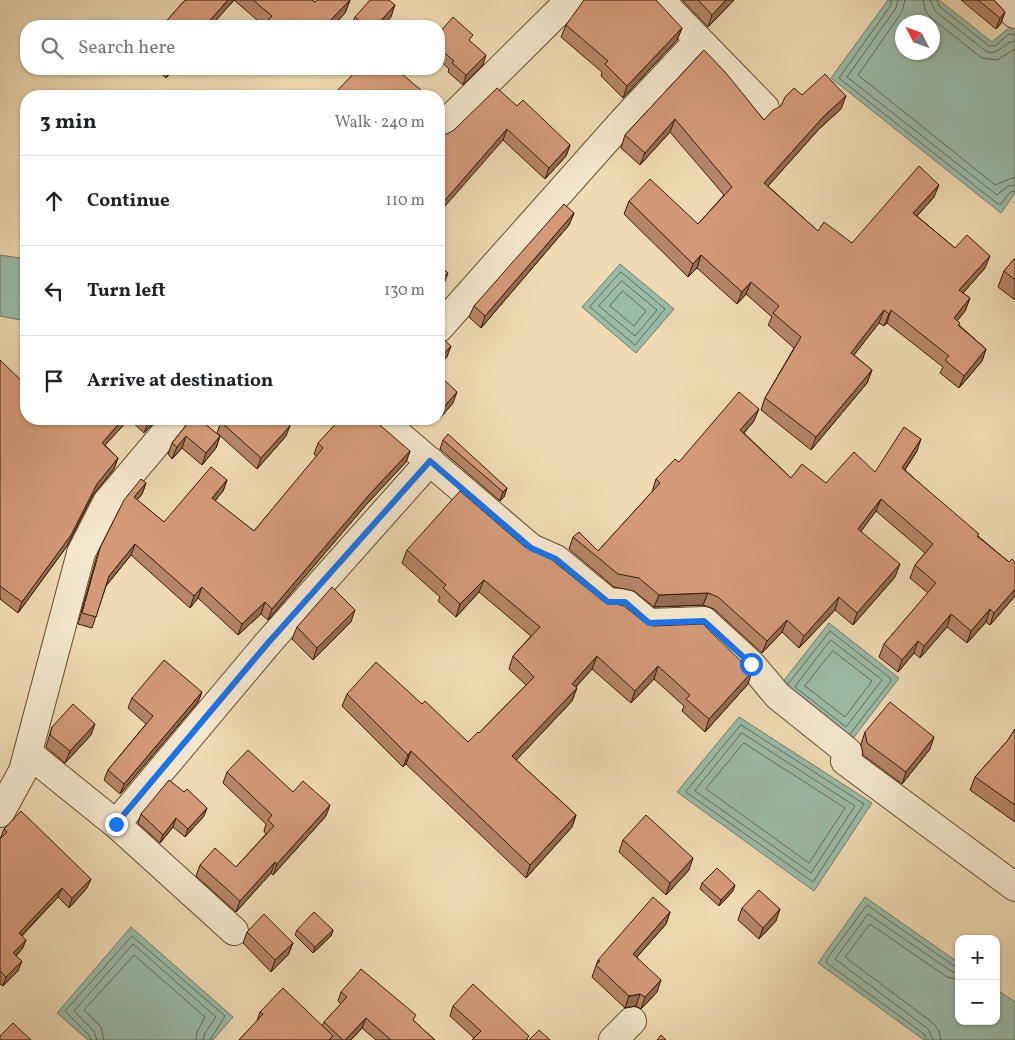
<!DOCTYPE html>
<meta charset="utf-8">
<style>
body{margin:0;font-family:Vollkorn,serif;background:#f2f2f2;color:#202124}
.controls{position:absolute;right:15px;bottom:15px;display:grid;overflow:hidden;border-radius:10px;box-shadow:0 1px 4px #0004}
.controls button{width:45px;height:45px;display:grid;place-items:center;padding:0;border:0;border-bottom:1px solid #e0e0e0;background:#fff;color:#202124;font:25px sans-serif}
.compass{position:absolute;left:895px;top:15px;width:45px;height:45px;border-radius:50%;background:#fff;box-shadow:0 1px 4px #0004;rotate:312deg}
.stop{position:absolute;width:15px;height:15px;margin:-11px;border:4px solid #1a73e8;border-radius:50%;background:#fff}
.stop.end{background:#1a73e8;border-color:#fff;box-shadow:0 1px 5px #0008}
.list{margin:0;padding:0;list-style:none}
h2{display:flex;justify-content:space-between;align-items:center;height:65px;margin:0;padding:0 20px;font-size:21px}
h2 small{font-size:16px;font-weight:400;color:#757577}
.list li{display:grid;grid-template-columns:32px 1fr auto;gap:15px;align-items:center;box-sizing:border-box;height:90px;padding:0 20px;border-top:1px solid #e0e0e0}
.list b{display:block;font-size:19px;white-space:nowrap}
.list em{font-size:16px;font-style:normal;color:#757577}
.icon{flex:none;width:28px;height:28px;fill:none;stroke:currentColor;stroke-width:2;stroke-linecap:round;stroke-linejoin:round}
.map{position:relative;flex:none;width:1015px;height:1040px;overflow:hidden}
.search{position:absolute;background:#fff;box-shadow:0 1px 4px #0004;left:20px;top:20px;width:425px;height:55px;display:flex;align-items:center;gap:12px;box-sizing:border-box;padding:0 18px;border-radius:20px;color:#757577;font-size:19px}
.panel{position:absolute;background:#fff;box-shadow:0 1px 4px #0004;left:20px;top:90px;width:425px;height:335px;border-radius:20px}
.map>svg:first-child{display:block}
.water{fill:#9abba8;stroke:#727b68;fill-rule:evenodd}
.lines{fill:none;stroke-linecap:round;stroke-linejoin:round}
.shore{stroke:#686b58;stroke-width:1}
.minor-casing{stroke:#654b32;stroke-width:30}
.minor{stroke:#f5e7ce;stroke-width:28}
.wall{fill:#b68467;stroke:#371b07}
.shaded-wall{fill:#946c54;stroke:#371b07}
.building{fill:#d49a78;stroke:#371b07}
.route{stroke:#1a73e8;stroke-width:6}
</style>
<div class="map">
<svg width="1015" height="1040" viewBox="0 0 1015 1040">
<rect width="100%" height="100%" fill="#efdab3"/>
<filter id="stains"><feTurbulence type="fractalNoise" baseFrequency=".004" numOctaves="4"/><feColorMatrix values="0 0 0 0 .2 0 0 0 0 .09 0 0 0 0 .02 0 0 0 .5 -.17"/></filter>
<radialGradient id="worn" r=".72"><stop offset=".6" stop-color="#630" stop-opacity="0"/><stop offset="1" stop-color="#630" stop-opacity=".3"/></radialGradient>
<path class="water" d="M888,0H939L992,42L1010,27L1015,32V193L1001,213L831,78ZM932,22V52H902V22Z
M0,255L26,259V321L0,316Z
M620,264L674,309L636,353L582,307Z
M829,623L899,678L848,745L778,688Z
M739,717L872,803L814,891L677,792Z
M865,897L959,963V1021H996V989L1015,1002V1040H924L818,963Z
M131,927L233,1017L213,1040H88L57,1013Z"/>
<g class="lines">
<path class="shore" d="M891,0V5L839,78L998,204H1001L1010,192L1015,191
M898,0L896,8L847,77L997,195L1008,186L1015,185
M905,0L902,12L858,75L995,185L1015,177
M923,0L925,10L930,17L982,58L997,60L1015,49
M930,0L935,11L987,52C1000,55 1003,42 1015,41
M937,0L939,6L989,46H995L1009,34L1015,35
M621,272L665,309L635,345L590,307Z
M622,281L657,310L635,336L599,306Z
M623,291L646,311L634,326L610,306Z
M831,640L882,680L846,727L795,687Z
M833,651L872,681L845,717L805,686Z
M788,684L830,631L890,678L891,681L850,734
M741,725L864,804L813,882L686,792Z
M742,733L855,806L811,873L695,791Z
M744,743L845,808L809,863L706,789Z
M91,1040L89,1035L65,1011L132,936L225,1016L210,1040
M97,1040L94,1031L74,1011L133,944L216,1017L205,1033L203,1040
M104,1040L101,1027L84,1010L134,955L205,1017L197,1032L196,1040
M927,1040L924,1034L827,963L826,960L867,905L954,966L959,967
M933,1040L928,1029L835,959L868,914L951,971L959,973
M941,1040L939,1031L933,1023L845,957L870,924L947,977L959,980"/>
<g class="minor-casing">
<path id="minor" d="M660,0L765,108
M999,0L1015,14
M439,130L570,0
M439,328L625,119L699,40
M380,419L531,548L556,559L608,602L625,603L649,623L704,621L751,664L778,696L848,752L845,761L1015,887
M28,753L116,824L234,931
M0,813L23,771L81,553L107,502L177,419
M116,824L268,643L430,461
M613,1040L632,1021"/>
</g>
<use href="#minor" class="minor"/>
</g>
<path class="wall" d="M185,0H312L315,2L350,0L345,13L333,26H264L234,0L211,26H162Z
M682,0H734L708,27Z
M961,0H994L1005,12L1001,23L996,29Z
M355,17H391L383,26H351Z
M566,25L682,28L677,40L623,98L601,76L602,72L561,37Z
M439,33L471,42L483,65L463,85L448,72L449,69L439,60Z
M704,50L764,120L802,95L841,109L819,129L768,186L818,231L852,243L934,197L917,216L955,248L985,268L963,293L970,298L965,311L957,321L959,325L986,349L982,361L959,388L940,373L943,367L887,323L884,326L879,323L854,355L872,370L867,383L811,450L761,410L765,398L794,348L768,325L772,317L746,294L737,304L697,268L688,277L624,214L629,201L698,224L724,195L670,132L640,165L621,148L625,135Z
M156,69H174L166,78Z
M517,106L570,145L566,156L545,179L503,140L447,134Z
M574,213L569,225L481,328L469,317L474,306Z
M1015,258V300L998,287L1004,271Z
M0,360L26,419H157L144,433L129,419L105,445L118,458L114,469L93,495L67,546L18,613L0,599Z
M439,375L453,403L440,418L439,417Z
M191,419L220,436L216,448L202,465L182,448L172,459L168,454L172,443Z
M225,419H289L286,422V436L257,469L217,433L221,422Z
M754,421L744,433L791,478L826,483L875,472L917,451L905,470L978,536L1009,562H1015V596L990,625L986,622L967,643L947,627L920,658L914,653L898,672L879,657L884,644L928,593L910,578L915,565L925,553L876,511L861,531L895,577L853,625L835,610L799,648L782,632L762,653L714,609L703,605L654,607L634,591L614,587L569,549L573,537L598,551L652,492L656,479L679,462Z
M443,440L507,488L504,497L500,501L440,449Z
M318,443L410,451L406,462L365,506L268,620L261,614L238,635L198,598L190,608L131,555L106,586L92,628L78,624L96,559L100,548L146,483L142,494L137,500L164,522L227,480L223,491L215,501L254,531L317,456L314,454Z
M525,547L603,601L644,622L748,684L705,732L682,711L684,706L654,679L631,703L592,669L576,687L572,701L516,760L576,815L572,827L526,878L406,764L403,767L342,706L347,694L422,704L468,742L479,733L526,685L509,669L513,656L531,636L479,592L456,617L438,601L440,597L402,563L407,550Z
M351,622L313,660L292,639L297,627Z
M202,692L198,702L120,794L104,780L108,770L146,724L128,708L132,698Z
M52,727L91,735L65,763L46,747Z
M1015,729V822L970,790L975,777L1008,740Z
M865,732L930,749L902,784L863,755L861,744Z
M227,772L293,792L326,816L273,875L271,873L236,912L196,876L200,865L236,867L266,834L264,831L266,824L223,783Z
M184,792L204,816L185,837L173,827L160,843L138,823L141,814Z
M4,829L87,888L69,908L58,897L22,936L26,940L22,949L16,956L18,971L3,986L0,984V839Z
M623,840L689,870L666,895L619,852Z
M702,883L733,891L719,906L700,889Z
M742,908L776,921L759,939L738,920Z
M670,912L666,924L637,957L657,992L641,1009L636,1006L625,1008L592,977L598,960Z
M297,930H333L331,936L313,953L295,935Z
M247,932L293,943L288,955L271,972L243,943Z
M341,992L414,1021L435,1040H376L362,1028L351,1040H239L257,1021L260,1012L322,1026L324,1022L341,1004L338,1001Z
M453,1006L528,1040L474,1038L450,1016Z"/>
<path class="shaded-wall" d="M228,0H234L211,26H205Z
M350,0L345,13L333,26H325Z
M726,0H734L708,27L712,15Z
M395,5L391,17L383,26H376Z
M1005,12L1001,23L996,29L1000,18Z
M682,28L677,40L623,98L627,86Z
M486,55L483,65L463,85L466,75Z
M170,69H174L166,78Z
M846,96L841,109L819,129L760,195L764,183L824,116Z
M675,119L670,132L640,165L645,153Z
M507,129L503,140L439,213V207Z
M570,145L566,156L545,179L549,168Z
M939,185L934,197L908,226L913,213Z
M574,213L569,225L481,328L485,316Z
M701,255L697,268L688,277L693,264Z
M990,256L985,268L955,302L959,290Z
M448,273L444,284L439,290V283Z
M751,282L746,294L737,304L742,292Z
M970,298L965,311L949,331L954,318Z
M884,310L879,323L846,365L851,353Z
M891,310L887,323L884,326L889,314Z
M451,346L447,357L439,365V359Z
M986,349L982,361L959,388L964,376Z
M872,370L867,383L811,450L816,437Z
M457,392L453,403L440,418L444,407Z
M759,409L754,421L736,442L740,430Z
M123,419H129L98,453L102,443Z
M152,419H157L144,433L148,423Z
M283,419H289L279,430Z
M290,426L286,436L257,469L261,458Z
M186,436L182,448L172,459L177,447Z
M220,436L216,448L202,465L206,453Z
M921,439L917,451L898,480L902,468Z
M410,451L406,462L365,506L268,620L272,609L369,495Z
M118,458L114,469L93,495L67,546L18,613L22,602L97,484Z
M227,480L223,491L208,509L212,498Z
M146,483L142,494L130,508L134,497Z
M507,488L504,497L500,501L503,492Z
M881,499L876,511L854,541L858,529Z
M135,544L131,555L105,587L109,576Z
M900,564L895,577L853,625L857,613Z
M484,580L479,592L456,617L460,604Z
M202,587L198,598L190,608L194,596Z
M1015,589V596L990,625L994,613Z
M708,593L703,605L654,607L659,595Z
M839,597L835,610L799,648L804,636Z
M265,602L261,614L238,635L242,624Z
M990,609L986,622L967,643L971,631Z
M355,610L351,622L313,660L317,648Z
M951,614L947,627L920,658L924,646Z
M787,620L782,632L762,653L767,641Z
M918,641L914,653L898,672L902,660Z
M597,656L592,669L567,696L572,684Z
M658,666L654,679L631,703L635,691Z
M752,672L748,684L705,732L709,719Z
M577,688L572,701L508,769L512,756Z
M202,692L198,702L120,794L124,784Z
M95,724L91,735L65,763L70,751Z
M934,737L930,749L902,784L906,772Z
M411,751L406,764L403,767L408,755Z
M330,805L326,816L273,875L277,864Z
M207,808L204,816L185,837L188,829Z
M576,815L572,827L526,878L530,865Z
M176,818L173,827L160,843L163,835Z
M693,858L689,870L666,895L670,883Z
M275,862L271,873L236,912L240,901Z
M91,879L87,888L69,908L72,898Z
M735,885L733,891L719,906L721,900Z
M62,888L58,897L15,942L19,933Z
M780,909L776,921L759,939L763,928Z
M670,912L666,924L629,966L633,954Z
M333,930L331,936L313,953L315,947Z
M26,940L22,949L9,963L13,953Z
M293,943L288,955L271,972L275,960Z
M22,961L18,971L3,986L6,977Z
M661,980L657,992L641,1009L645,997Z
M640,994L636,1006L625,1008L629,996Z
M366,1018L362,1028L351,1040H345Z"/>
<path class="building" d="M185,0H228L205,26H162Z
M253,0H312L315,2L317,0H350L325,26H274L268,20L272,16Z
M370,0H389L395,5L376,26H365L355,17Z
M584,0H656L682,28L627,86L605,64L608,61L566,25Z
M698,0H726L712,15Z
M978,0H994L1005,12L1000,18Z
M453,17L473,35L469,40L486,55L466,75L452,63L454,61L439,48V33Z
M704,50L726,73L764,120L773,110L781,106L785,97L794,88L802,95L825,74L846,96L824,116L764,183L818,231L824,222L852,243L919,166L939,185L913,213L955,248L967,235L990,256L959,290L970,298L954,318L960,323L958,325L986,349L964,376L945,360L949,356L891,310L889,314L884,310L851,353L872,370L816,437L765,398L801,337L773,313L779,306L751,282L742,292L701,255L693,264L629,201L650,179L698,224L732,187L675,119L645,153L625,135Z
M358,69H396L428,96H332Z
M497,88L517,106L523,100L570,145L549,168L507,129L439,207V134H447L454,130Z
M564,204L574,213L485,316L474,306Z
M1015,258V280L1004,271Z
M439,265L448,273L439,283Z
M439,335L451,346L439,359Z
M0,360L26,385V419H123L102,443L118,458L97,484L71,535L22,602L0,586Z
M439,375L457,392L444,407L439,402Z
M739,392L759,409L740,430L791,478L802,464L826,483L854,452L875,472L904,427L921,439L902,468L979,534L977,536L1009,562L1012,559L1015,562V589L994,613L990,609L971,631L951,614L924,646L918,641L902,660L884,644L936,583L915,565L933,544L881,499L858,529L900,564L857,613L839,597L804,636L787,620L767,641L718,597L708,593L659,595L639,578L618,574L573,537L579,532L598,551L660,483L656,479L675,459L679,462Z
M144,419H152L148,423Z
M191,419H199L220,436L206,453L186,436L177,447L172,443Z
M225,419H283L290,426L261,458L221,422Z
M340,419H373L410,451L369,495L272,609L265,602L242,624L202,587L194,596L135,544L109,576L96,617L82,613L100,548L124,500L141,479L146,483L134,497L164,522L211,467L227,480L212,498L254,531L323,448L318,443Z
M448,434L507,488L503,492L443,440Z
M460,491L525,547L552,560L603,601L624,606L644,622L653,626L703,624L752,672L709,719L686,699L690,695L658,666L635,691L597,656L572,684L577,688L512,756L576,815L530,865L411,751L408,755L347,694L376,662L422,704L425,701L468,742L478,732L479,733L534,677L513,656L540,627L484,580L460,604L443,588L446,585L407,550Z
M332,587L355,610L317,648L297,627Z
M164,660L202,692L124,784L108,770L153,716L132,698Z
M890,702L934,737L906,772L867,743L865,732Z
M73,704L95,724L70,751L50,735L52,727Z
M1015,729V805L975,777L1008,740Z
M248,750L293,792L303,781L330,805L277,864L275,862L240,901L200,865L215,848L236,867L274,826L268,820L272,815L227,772Z
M169,780L184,792L187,789L207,808L188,829L176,818L163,835L141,814Z
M21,811L91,879L72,898L62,888L19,933L26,940L13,953L22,961L6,977L0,971V839L7,832L4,829Z
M646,815L693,858L670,883L623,840Z
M717,868L735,885L721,900L702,883Z
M759,890L780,909L763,928L742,908Z
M653,897L670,912L633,954L661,980L645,997L640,994L629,996L596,965L600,961L598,960Z
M314,912L333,930L315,947L297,930Z
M264,914L293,943L275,960L247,932Z
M361,969L416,1015L413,1020L435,1040H391L366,1018L345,1040H343L324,1022L347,997L341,992Z
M473,984L529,1036L526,1040H472L481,1031L453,1006Z
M283,988L333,1036L329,1040H239L263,1014L260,1012Z
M13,1023L31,1040H0V1036Z
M539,1030L550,1040H529Z
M661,1035L666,1040H657Z"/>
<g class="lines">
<path class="route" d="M116,824L268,643L430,461L531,548L556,559L608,602H625L649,623L704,621L751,664"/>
</g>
<rect width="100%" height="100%" filter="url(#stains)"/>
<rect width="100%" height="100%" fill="url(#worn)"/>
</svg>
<div class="controls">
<button>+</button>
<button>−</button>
</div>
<svg class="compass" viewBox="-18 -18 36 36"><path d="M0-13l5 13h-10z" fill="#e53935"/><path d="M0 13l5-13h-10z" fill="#757577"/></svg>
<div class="stop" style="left:751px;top:664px"></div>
<div class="stop end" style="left:116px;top:824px"></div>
<div class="search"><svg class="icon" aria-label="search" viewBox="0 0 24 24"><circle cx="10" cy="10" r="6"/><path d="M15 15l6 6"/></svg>Search here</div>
<section class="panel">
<h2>3 min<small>Walk · 240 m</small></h2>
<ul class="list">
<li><svg class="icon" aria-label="ahead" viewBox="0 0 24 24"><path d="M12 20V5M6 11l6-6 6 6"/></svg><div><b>Continue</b></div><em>110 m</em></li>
<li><svg class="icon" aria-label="left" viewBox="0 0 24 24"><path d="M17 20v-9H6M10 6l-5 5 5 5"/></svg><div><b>Turn left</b></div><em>130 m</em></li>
<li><svg class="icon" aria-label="arrive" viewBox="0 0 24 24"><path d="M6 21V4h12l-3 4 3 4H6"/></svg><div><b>Arrive at destination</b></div></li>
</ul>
</section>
</div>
